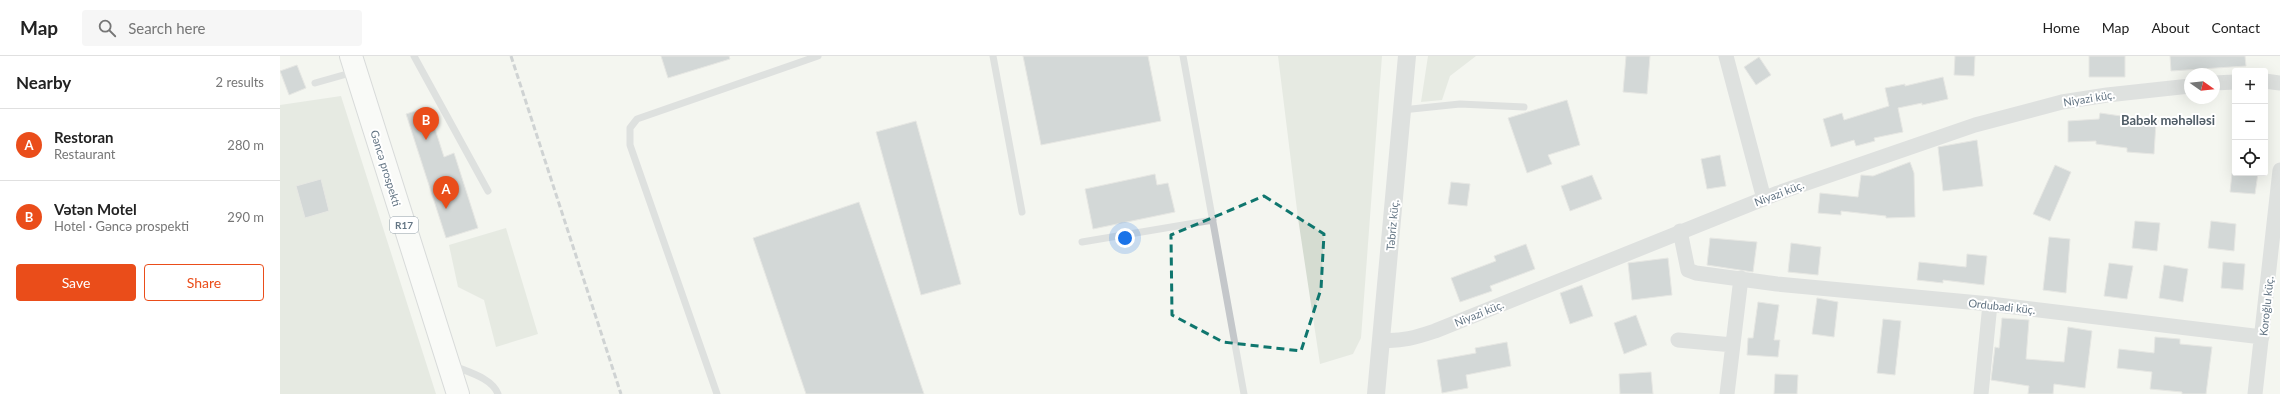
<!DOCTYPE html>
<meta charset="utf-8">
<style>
body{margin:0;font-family:Lato,sans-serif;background:#f6f6f6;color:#222}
.controls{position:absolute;right:12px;top:12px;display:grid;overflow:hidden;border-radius:4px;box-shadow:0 4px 16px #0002}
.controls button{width:36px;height:36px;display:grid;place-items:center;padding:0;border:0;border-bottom:1px solid #e0e0e0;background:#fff;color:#222;font:20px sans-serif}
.compass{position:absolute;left:1904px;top:12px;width:36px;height:36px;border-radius:50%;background:#fff;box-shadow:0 4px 16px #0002;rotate:104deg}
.you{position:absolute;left:845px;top:182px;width:14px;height:14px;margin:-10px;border:3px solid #fff;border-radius:50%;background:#1a73e8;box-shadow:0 0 0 6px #1a73e833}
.badge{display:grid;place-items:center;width:26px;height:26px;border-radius:50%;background:#ea4d1a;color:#fff;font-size:13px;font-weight:700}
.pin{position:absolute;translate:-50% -33px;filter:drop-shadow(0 1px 2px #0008)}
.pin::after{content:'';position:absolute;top:21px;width:14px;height:12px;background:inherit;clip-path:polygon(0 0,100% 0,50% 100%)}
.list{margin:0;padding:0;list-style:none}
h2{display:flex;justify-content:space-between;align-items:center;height:52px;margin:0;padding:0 16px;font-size:17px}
h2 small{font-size:13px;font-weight:400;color:#767676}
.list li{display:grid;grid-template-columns:26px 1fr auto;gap:12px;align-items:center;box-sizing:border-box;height:72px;padding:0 16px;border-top:1px solid #e0e0e0}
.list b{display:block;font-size:15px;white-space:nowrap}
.list p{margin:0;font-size:13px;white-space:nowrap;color:#767676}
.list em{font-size:13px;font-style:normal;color:#767676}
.actions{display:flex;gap:8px;padding:12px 16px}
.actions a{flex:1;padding:9px 0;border:1px solid #ea4d1a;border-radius:4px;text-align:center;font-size:14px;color:#ea4d1a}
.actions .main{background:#ea4d1a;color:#fff}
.icon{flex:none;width:22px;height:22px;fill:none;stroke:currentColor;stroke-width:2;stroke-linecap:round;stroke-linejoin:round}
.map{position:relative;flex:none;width:2000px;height:338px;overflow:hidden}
header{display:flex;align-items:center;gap:24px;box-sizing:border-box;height:56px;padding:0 20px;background:#fff;border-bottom:1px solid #e0e0e0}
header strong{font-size:19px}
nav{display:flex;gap:22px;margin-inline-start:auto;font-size:14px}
.search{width:280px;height:36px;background:#f6f6f6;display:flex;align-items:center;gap:10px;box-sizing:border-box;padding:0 14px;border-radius:4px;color:#767676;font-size:15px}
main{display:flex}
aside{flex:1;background:#fff}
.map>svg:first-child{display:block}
.green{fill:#d5dcd1}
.building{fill:#abb3b8;stroke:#d6d6d3}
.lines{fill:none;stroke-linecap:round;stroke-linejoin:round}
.primary-casing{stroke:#b6babe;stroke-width:24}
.service{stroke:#c4c7ca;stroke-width:7}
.minor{stroke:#c4c7ca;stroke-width:15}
.tertiary{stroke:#c4c7ca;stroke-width:18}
.primary{stroke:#fff;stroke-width:22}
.rail{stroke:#a3a9af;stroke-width:3;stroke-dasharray:6 3;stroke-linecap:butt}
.marked{fill:none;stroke:#0f766e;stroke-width:3;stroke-dasharray:8 5;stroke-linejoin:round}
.labels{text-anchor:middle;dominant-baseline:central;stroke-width:4;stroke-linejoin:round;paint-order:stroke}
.shield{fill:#fff;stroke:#919ea8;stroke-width:1}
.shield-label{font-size:10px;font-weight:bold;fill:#627483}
.street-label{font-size:11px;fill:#627483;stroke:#fff}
.quarter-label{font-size:13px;font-weight:bold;fill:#505d67;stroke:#fff}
</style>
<header>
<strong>Map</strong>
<div class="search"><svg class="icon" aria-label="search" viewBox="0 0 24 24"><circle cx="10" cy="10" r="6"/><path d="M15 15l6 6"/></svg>Search here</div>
<nav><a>Home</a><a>Map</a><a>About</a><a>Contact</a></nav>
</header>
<main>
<aside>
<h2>Nearby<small>2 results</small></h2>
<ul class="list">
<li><span class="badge">A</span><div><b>Restoran</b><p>Restaurant</p></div><em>280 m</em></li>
<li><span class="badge">B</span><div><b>Vətən Motel</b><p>Hotel · Gəncə prospekti</p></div><em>290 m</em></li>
</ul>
<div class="actions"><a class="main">Save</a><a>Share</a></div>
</aside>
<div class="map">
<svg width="2000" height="338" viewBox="0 0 2000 338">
<rect width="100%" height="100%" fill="#f4f5f0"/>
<path class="green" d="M998,0H1102L1081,282L1073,298L1040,308L1018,162Z
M1148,0H1196L1170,20L1162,44L1141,46Z
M61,40L156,338H0V49Z
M226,172L258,278L216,291L204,244L178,231L169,189Z"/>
<path class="building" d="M381,0H449L450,3L388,22Z
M743,0H868L881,65L761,89Z
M1346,0H1370L1367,38L1343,36Z
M1675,0H1695L1694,20L1674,19Z
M1809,0H1845V21H1809Z
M1890,0H1965L1966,10L1891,15Z
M1479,1L1491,19L1476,29L1464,11Z
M17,9L26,32L9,39L0,15Z
M1663,21L1668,43L1642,49V47L1618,52L1623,76L1594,82L1595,85L1576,90L1574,84L1551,91L1543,63L1562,57L1564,64L1609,50L1605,32L1625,28V30Z
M1287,44L1300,89L1268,99L1272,108L1247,117L1228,62Z
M148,51L164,101L174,97L198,172L166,182L126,58Z
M1820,57L1841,60L1840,64L1876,66L1874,98L1847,96V92L1816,88V85L1788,86V65L1819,63Z
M636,65L681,228L641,239L596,76Z
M1697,84L1703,130L1663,135L1658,91Z
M1440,99L1446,130L1427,133L1421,103Z
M1630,106L1634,117L1635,161L1606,162V160L1561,155V159L1538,157L1540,137L1578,141L1581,119L1593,120Z
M1775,109L1791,116L1770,165L1753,158Z
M1952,117H1978L1975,138L1950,136Z
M875,118L877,129L888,127L895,156L813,173L805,133Z
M1312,119L1322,143L1290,155L1281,130Z
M41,123L49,155L25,162L16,130Z
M1171,126L1190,128L1187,150L1168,148Z
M579,146L644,338H526L473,182Z
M1855,165L1880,167L1877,195L1852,192Z
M1931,165L1956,168L1954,195L1928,192Z
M1769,181L1790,183L1786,237L1763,234Z
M1430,182L1477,186L1473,216L1427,209Z
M1511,187L1541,191L1538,219L1508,216Z
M1246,188L1255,213L1210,230L1212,235L1180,246L1171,222L1216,205L1214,200Z
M1687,198L1707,200L1704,229L1663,224V227L1637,224L1639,206L1686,211Z
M1388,202L1392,239L1352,244L1348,207Z
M1943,206L1965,208L1963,234L1941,232Z
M1829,207L1853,210L1847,243L1824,240Z
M1884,209L1908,213L1903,246L1879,242Z
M1302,229L1313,260L1290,268L1280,237Z
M1537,242L1558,246L1554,281L1532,278Z
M1478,246L1499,249L1494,284H1500L1498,301L1467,299L1468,282H1473Z
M1356,259L1367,289L1344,298L1334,267Z
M1722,262L1749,264L1746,303L1784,306L1788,271L1812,275L1805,332L1774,328L1773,338H1748L1749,330L1711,324L1715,291L1719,292Z
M1603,263L1621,265L1615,319L1597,317Z
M1875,281L1900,283V288L1932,291L1926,338H1902V336L1870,333L1872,316L1837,312L1839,293L1874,297Z
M1227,286L1231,310L1186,319L1188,332L1162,337L1157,304L1196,297L1195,292Z
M1371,316L1373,338H1340L1339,318Z
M1495,318L1518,319L1517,338H1494Z"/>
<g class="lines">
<g class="primary-casing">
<path id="primary" d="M71,0L178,338"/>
</g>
<path class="service" d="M134,0L208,135
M713,0L742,156
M903,0L964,338
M35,27L74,16
M1122,54L1180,48L1244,51
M802,186L933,164
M174,310C188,316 212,322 218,338
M437,338L350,89V72L357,63L538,0"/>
<path class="minor" d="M1446,0L1484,143
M1985,25L2000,27
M1934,27L1955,26
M1400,175L1408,214L1416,217L1497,228L1710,248L1982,281
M1101,284C1121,286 1137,281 1155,275L1498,137L1695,69L1782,46L1827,39L1910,30
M1398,284L1453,289
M1447,338L1461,222
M1701,338L1710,248
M1975,338L2000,114"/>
<path class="tertiary" d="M1096,338L1127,0"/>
<use href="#primary" class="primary"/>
<path class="rail" d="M231,0L341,338"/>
</g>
<path d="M0 0H2000V338H0ZM984,140L1044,178L1041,233L1021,295L943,286L892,259L891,179Z" fill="#f4f5f0" fill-opacity=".55" fill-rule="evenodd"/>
<path class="marked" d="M984,140L1044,178L1041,233L1021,295L943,286L892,259L891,179Z"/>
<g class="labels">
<rect class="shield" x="110" y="161" width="28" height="16" rx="3"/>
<g class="shield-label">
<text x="124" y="169">R17</text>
</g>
<g class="street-label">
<text transform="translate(1809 42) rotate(-9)">Niyazi küç.</text>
<text transform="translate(106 112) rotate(73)">Gəncə prospekti</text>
<text transform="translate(1499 137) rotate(-21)">Niyazi küç.</text>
<text transform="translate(1112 169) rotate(-85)">Təbriz küç.</text>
<text transform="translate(1722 250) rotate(6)">Ordubadi küç.</text>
<text transform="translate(1986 250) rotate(-84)">Koroğlu küç.</text>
<text transform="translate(1199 257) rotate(-22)">Niyazi küç.</text>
</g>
<g class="quarter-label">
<text x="1888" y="64">Babək məhəlləsi</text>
</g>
</g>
</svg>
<div class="controls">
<button>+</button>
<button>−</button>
<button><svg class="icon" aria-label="locate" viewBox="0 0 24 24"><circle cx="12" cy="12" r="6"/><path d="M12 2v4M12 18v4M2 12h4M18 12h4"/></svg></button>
</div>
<svg class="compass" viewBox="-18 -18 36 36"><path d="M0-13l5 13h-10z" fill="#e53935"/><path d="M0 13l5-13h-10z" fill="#767676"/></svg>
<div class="you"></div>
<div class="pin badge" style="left:166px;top:153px">A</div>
<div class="pin badge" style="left:146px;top:84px">B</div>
</div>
</main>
